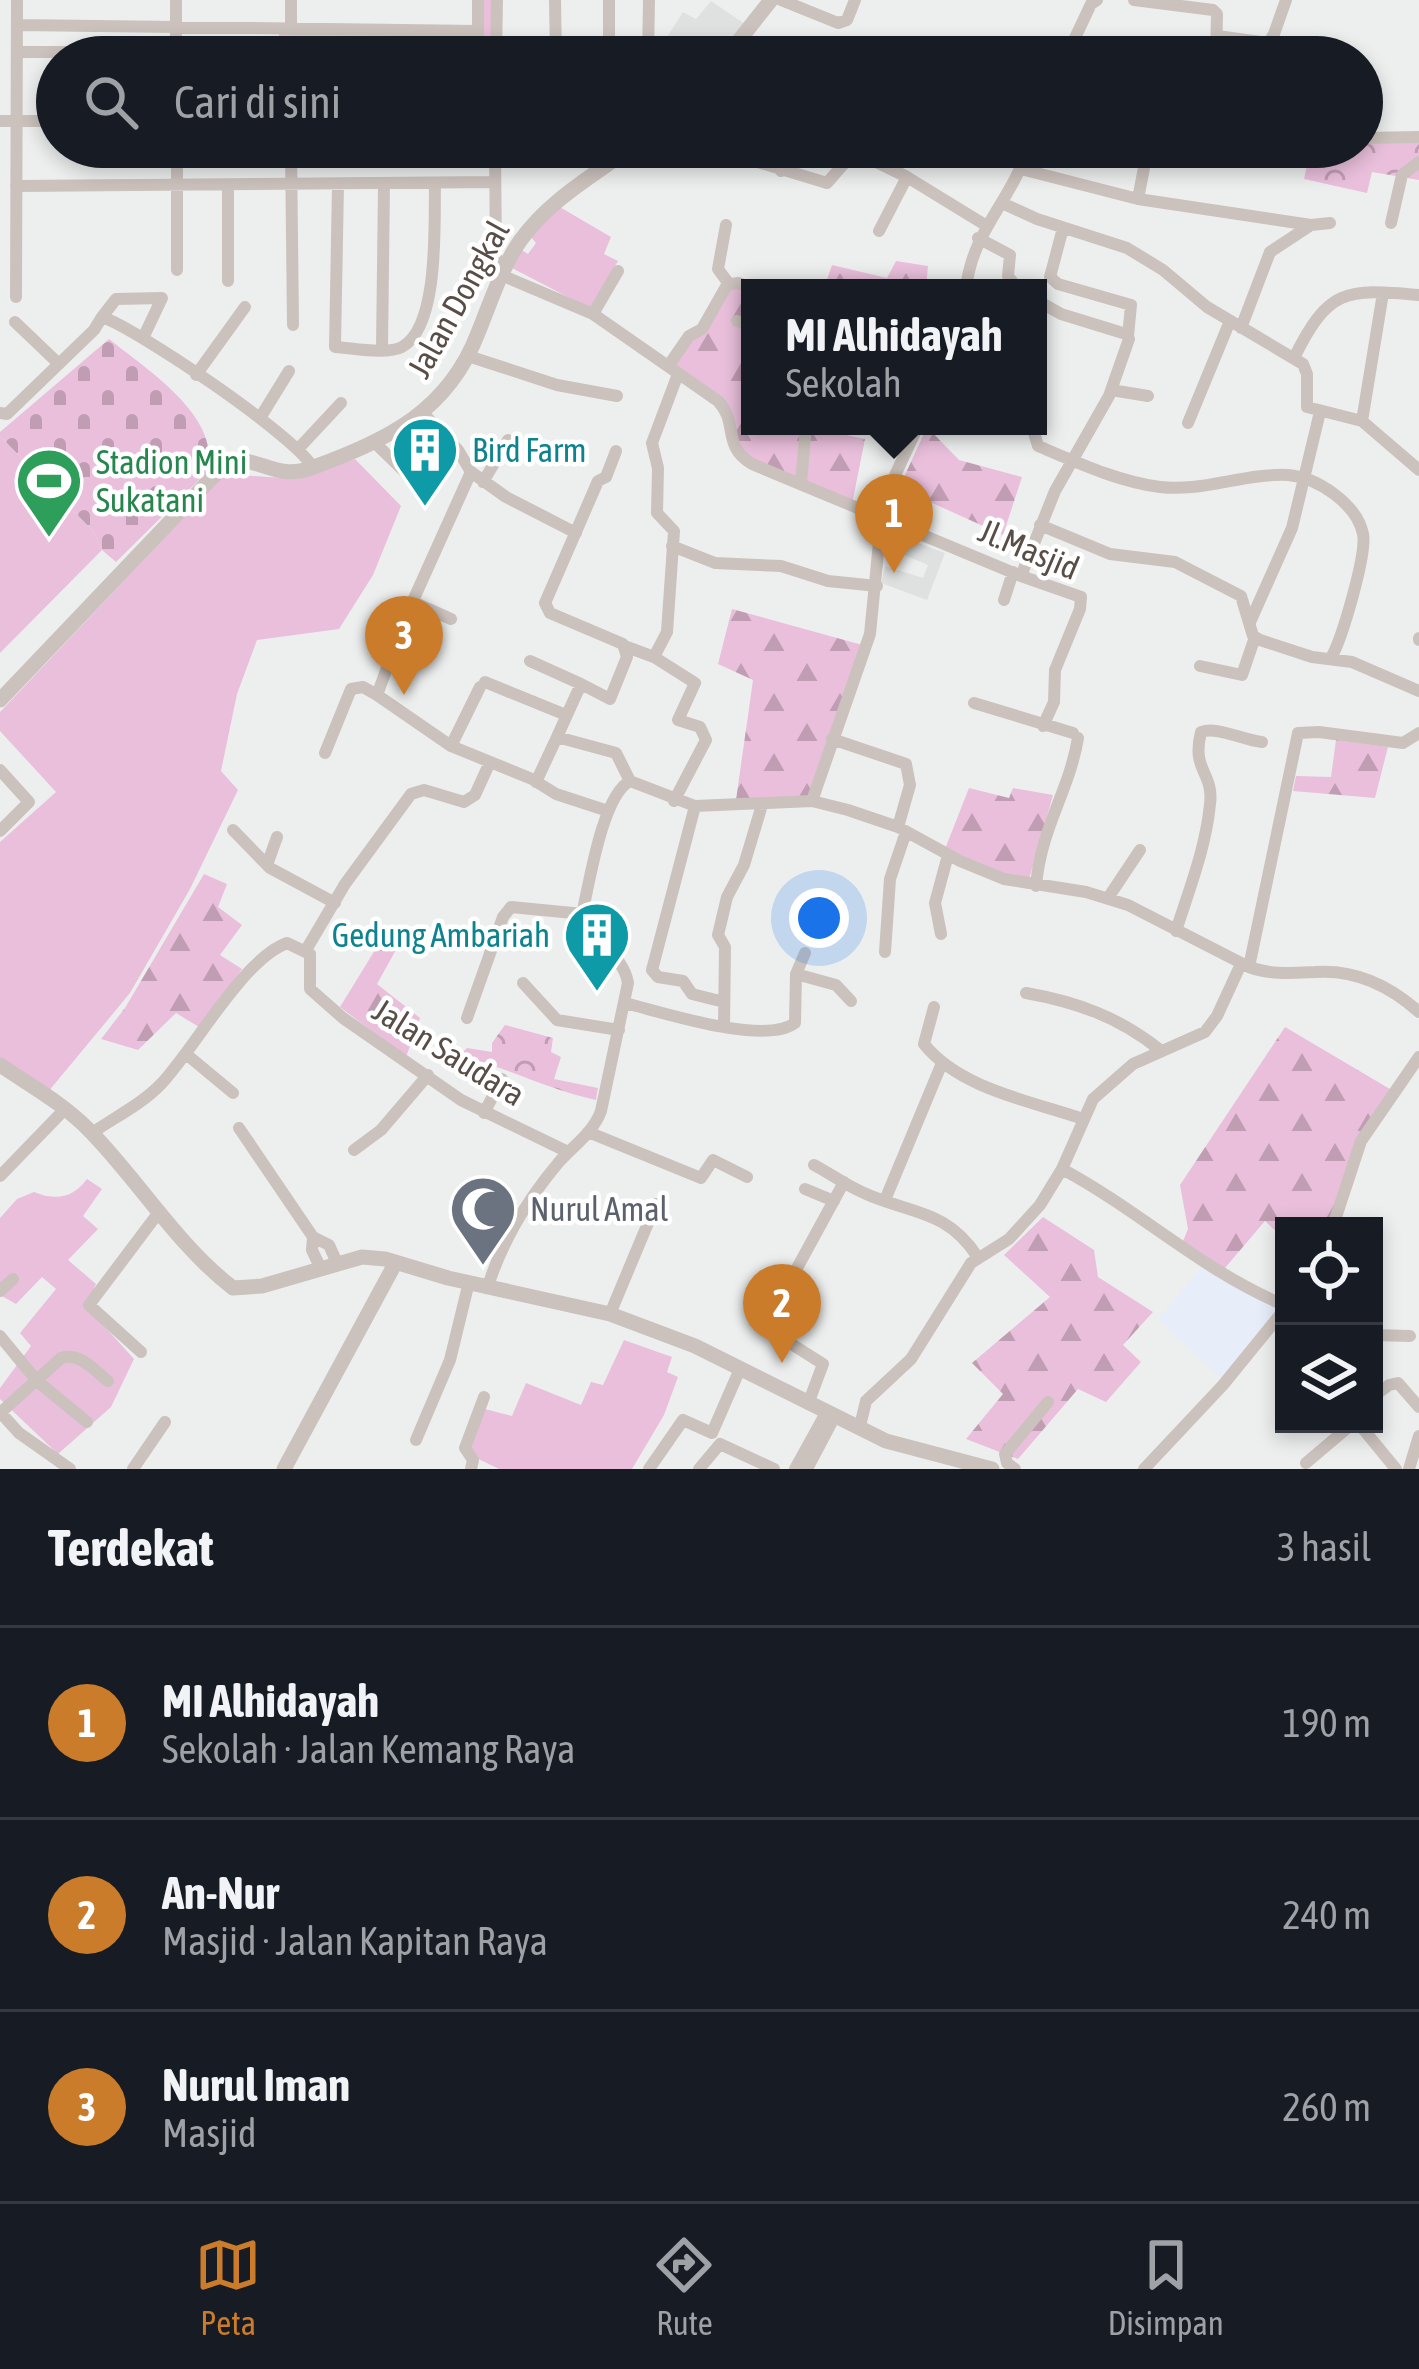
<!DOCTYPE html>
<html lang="id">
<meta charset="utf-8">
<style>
body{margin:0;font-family:"Asap Condensed",sans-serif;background:#20242c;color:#f1f3f6}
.controls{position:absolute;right:36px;bottom:36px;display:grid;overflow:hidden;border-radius:0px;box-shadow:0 6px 18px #0003}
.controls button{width:108px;height:108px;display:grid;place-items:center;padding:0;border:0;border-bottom:3px solid #363941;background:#171b24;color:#f1f3f6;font:60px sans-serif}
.you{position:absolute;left:819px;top:918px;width:42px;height:42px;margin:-30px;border:9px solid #fff;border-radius:50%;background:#1a73e8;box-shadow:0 0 0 18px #1a73e833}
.badge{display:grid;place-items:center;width:78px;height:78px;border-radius:50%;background:#cb7c2b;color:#fff;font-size:39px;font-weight:700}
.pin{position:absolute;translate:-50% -99px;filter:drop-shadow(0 3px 6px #0008)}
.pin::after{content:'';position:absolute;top:63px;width:42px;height:36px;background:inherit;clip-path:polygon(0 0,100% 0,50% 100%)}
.popup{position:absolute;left:741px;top:279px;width:306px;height:156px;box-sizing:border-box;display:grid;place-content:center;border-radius:0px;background:#171b24;filter:drop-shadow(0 3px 9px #0005);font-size:39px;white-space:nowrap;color:#9ea1a6}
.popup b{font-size:45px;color:#f1f3f6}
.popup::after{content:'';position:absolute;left:50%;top:100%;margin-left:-24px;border:24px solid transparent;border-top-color:#171b24}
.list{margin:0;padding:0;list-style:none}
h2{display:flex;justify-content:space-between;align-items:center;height:156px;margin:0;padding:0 48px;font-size:51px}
h2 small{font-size:39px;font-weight:400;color:#9ea1a6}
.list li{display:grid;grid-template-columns:78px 1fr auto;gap:36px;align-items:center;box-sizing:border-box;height:192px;padding:0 48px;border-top:3px solid #363941}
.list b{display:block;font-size:45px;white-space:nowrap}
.list p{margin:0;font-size:39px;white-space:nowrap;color:#9ea1a6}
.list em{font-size:39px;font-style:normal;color:#9ea1a6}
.icon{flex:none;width:66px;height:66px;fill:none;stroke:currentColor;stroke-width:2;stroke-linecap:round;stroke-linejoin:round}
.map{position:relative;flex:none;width:1419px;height:1469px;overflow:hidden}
.search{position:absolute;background:#171b24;box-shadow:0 6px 18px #0003;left:36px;right:36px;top:36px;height:132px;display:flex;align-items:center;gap:30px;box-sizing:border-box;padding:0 42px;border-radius:66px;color:#9ea1a6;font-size:45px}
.sheet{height:732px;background:#171b24}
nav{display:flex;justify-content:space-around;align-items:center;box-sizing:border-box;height:168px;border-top:3px solid #363941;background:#171b24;font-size:33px;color:#9ea1a6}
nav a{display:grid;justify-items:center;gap:6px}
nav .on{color:#cb7c2b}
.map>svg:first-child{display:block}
.commercial{fill:#e7edf9}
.education{fill:#dee1e0}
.grass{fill:#e9bfdb}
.forest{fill:url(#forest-firs)}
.cemetery{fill:url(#cemetery-stones)}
.park{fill:url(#park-crowns)}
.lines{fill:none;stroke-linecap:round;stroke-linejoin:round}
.minor{stroke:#cbc2bd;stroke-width:12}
.tertiary{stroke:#cbc2bd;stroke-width:15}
.labels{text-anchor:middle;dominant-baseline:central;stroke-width:9;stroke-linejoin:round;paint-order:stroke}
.street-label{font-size:33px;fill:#584e47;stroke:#fff}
.culture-label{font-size:33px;fill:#0d838f;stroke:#fff;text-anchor:start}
.leisure-label{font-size:33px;fill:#27864d;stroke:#fff;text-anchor:start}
.worship-label{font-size:33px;fill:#5b616d;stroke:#fff;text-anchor:start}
</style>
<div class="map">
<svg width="1419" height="1469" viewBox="0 0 1419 1469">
<defs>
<pattern id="forest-firs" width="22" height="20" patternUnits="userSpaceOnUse" patternTransform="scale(3)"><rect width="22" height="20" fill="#e9bfdb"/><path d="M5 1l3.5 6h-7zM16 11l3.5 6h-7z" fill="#c09db3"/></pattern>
<pattern id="cemetery-stones" width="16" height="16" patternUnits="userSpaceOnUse" patternTransform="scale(3)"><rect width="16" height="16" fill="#e9bfdb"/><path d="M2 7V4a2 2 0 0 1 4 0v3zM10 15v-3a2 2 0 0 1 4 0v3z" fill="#c09db3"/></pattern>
<pattern id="park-crowns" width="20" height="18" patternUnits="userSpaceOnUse" patternTransform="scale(3)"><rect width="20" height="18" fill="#e9bfdb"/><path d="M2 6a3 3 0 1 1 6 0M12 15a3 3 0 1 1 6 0" fill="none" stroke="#c09db3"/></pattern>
</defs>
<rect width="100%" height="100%" fill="#edefef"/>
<path class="commercial" d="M1204,1265L1281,1308L1223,1380L1158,1319Z"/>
<path class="education" d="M711,1L745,24L721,57H704L671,37L664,49L677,57L660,48L683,12L696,19Z
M899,536L945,553L927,600L881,583L885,566L923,578L928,565L895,551Z"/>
<path class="grass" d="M478,0H497L496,52H279V30L477,31Z
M558,206L611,237L604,254L618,261L591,309L510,267L520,249L528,254L536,243L531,237Z
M0,436L93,531L102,550L0,653Z
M355,459L401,506L373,575L339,629L257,640L237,694L221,771L238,790L190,889L130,993L48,1092L0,1059V842L56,792L0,731V712L225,474L297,479Z
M87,1179L102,1189L83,1216L98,1229L68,1260L96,1284L86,1306L134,1359L111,1407L58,1454L0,1399V1388L31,1346L20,1333L56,1289L42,1277L16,1304L0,1295V1218L17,1199L34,1192C56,1201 73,1198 87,1179Z
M624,1340L672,1357L667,1372L678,1377L664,1415L632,1469H499L462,1451L477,1407L512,1416L526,1383L581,1405L591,1382L603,1385Z"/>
<path class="forest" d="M896,261L928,266L926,288H824L832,265L887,278Z
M727,285L750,288V426H838L837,433L865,439L852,504L738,455L728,415L669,365Z
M927,427L959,460L1022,477L1003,535L899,488Z
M732,609L866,646L812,801L735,807L753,680L718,664Z
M1336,740L1388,747L1375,798L1293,791L1296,776L1331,777Z
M969,788L1009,798L1013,788L1053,795L1028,883L945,849Z
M204,874L227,884L218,907L242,925L220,955L242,969L199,1027L176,1013L138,1050L101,1039L125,1008Z
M383,937L397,948L377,984L420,1018L406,1057L340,1007Z
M1285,1027L1395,1092L1366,1133L1333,1226H1284V1239L1265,1221L1219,1275L1181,1246L1188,1229L1180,1185Z
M1043,1217L1094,1250L1098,1277L1153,1312L1123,1345L1141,1362L1106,1402L1078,1389L1018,1459L966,1439L1003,1394L972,1363L1050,1297L1004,1255Z"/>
<path class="cemetery" d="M109,339C146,369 223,417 207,472L116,562L102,550L93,531L0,436V432Z"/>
<path class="park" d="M1419,140V180L1372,172L1367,193L1304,179L1311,147H1362V142Z
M505,1025L553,1038L551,1052L561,1057L554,1079L598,1088L596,1100C549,1090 507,1068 460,1055L467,1048L492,1052V1043Z"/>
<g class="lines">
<path class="minor" d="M291,0V29
M555,0L556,56
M781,0L838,23L847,20L855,0
M1134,0L1213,10L1217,14L1216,57
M17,25L478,31
M1217,36L1268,43L1274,34L1286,0
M478,37V0
M17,52H176
M279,52L647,54
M176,56V0
M496,57L497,0
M609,57V0
M648,57L649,0
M1066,57L1091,4L1097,0
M0,121H57
M1362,138L1419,137
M177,147V270
M291,147L293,325
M495,147L496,259L501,275L593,314L718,401C739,423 721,445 752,464L1021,576L1081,597L1080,609L1055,670L1054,702L1043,726
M554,147V158L558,161L589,147
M846,147L907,177L982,223
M1202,147L1207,148
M715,149L827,183L854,152
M1021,169L1138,199L1311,225L1270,252L1241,328
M781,171L792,147
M228,185V281
M338,185L335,347C353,348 386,355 402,347C440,327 434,220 435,183
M16,186L495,182
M1138,199L1148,147
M1002,203L1037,219L1127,248L1163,270L1207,307L1303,364L1307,374V407L1362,421L1419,470
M1391,223L1402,175L1419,162
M726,225L718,269L729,284
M1311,225L1330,223
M1063,228L1050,277L1058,284L1131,305L1128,336
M879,231L907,177
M978,238L1010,255L1008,276L1017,288
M966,288C973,229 1012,201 1028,147
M16,297L17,0
M593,314L618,271
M102,317L116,299L162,298L144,336
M737,321L750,326
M15,322L59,364
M382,349L384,184
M468,356L557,385L617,396
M1294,358C1328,289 1345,288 1419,295
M669,365L689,336L702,329L727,285L738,283L754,288
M196,375L245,307
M1111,390L1148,396
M0,413L7,414L94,330L102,317C136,328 299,438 313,468
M423,413L458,450L471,472L407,614L377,695L451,746L532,779L556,794L608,811
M260,418L289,371
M1362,421L1383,293
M1188,423L1230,321
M1032,426L1038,446C1076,462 1119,482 1160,487C1204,492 1244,473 1288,475C1317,477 1357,504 1363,534C1367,554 1342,639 1331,658
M373,441L409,476
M299,448L341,403
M471,472L506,497L576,533
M483,482L508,440
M801,483L806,426
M1040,525L1110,554L1175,562L1241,596L1253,636L1260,640L1312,657L1352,662L1419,691
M672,546L715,563L781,566L828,581L877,586
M1021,576L1055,491L1109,396L1129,339L1126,334L1061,314L1038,301
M1004,600L1013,572
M413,602L451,619
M1251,620L1292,528L1320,412
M1419,638V640
M627,647L654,657L695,683L678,720L700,727L706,740L674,801
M654,657L667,632L674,531L657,513L658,468L652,443L678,374
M530,661L581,684
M1200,666L1242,675L1255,637
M485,682L566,715
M974,703L1073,733
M557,737L581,684L610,699L627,657L623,644L550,613L545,603L598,481L606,477L616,451
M832,739L906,764L910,785L898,827
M451,746L480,687
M325,753L351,689L363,687L377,695
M0,770L29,802L0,831
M630,781L695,806L812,801L848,810L898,827L960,861L1004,879L1086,892L1128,905L1249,967C1271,975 1293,973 1315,972C1356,969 1390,986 1419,1012
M536,782L557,737L616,753L630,781
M812,801L870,634L880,532L891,484L918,426
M695,806L652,970L658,977L683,981L692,994L724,1002
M233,830L270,868L335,903
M267,865L277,837
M1036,886C1041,827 1069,792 1078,738
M1108,898L1140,850
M1176,931C1189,890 1206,847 1210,804C1214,772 1191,771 1201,732C1217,726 1243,740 1262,742
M941,934L935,903L948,855
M306,950L345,884L411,794L424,790L464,802L475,795L490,762
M885,952L890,879L906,832
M1249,967L1298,733L1319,732L1403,743L1419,733
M796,974L836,985L851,1001
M523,983L557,1020L619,1030
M1026,993C1077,1002 1119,1017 1160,1050
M625,1003C662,1012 764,1046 795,1023L796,974L805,953
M934,1007L924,1044C960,1089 1031,1101 1083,1119
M467,1018L503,917L511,907L583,914
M724,1027L725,947L718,935L727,897L744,865L762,805
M186,1054L233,1093
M484,1113L502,1079
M239,1128L313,1237L329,1245L337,1263
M588,1132L701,1178L713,1160L747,1177
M92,1133C115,1117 142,1104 161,1084C195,1048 243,959 287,943L310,954V989L343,1018L461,1100L568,1152
M354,1150L381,1130L428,1075
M814,1165C831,1174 847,1186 864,1193C910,1214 946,1209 977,1256
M1062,1169C1142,1212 1201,1270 1284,1305
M0,1176L65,1109
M805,1189L834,1201
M885,1200L942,1063
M1333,1226L1361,1141L1419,1057
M313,1237L312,1250L321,1269
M488,1286C503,1239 527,1200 559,1162C573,1146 593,1133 601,1111L628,983C623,952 586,938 583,910C590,879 603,795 630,781
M0,1291L13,1279
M784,1292L844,1182
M610,1314L656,1204
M1374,1335L1410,1336
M0,1336L37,1381L87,1422
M782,1338L823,1364L808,1404
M141,1352L89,1305L159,1212
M1374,1396L1389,1385L1398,1383L1419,1407
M0,1412L19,1433L70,1469
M0,1413L61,1358C80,1352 94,1370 108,1381
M1359,1424L1396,1469
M860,1426L866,1401L911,1359L971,1263L1009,1239L1040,1205L1062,1169L1093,1099L1133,1064L1205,1032L1217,1016L1241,964
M416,1440L450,1360L469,1282
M1306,1463L1352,1424
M133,1469L165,1422
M471,1469L473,1460L465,1448L484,1397
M649,1469L683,1420L712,1433L740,1369
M699,1469L720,1444L774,1469
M795,1469L826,1413
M807,1469L835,1416
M1015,1469L1007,1463L1005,1454L1048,1402
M1144,1469L1223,1385L1284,1310
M1409,1469L1419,1436"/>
<path class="tertiary" d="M726,57L771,0
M0,700L226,463C260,453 273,483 314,467C389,439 448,411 478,333C491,301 501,269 520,241C549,200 593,176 632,147
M0,1065C31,1086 64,1104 90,1131C139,1181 177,1245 233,1288L262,1286L362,1257L385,1259L448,1278L610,1314L695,1346L886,1441L992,1469
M284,1469L396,1262"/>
</g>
<defs>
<g id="building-pin" transform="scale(3.45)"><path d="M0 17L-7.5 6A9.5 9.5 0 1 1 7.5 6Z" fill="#0f9aa8" stroke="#fff"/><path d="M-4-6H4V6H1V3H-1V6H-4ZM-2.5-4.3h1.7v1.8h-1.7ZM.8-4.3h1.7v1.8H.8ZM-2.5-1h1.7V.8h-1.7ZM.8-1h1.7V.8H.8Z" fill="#fff"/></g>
<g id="stadium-pin" transform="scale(3.45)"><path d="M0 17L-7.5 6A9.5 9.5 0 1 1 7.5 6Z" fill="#2e9e5b" stroke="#fff"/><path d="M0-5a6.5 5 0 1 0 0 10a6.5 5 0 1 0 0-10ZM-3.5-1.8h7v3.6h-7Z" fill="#fff"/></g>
<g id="mosque-pin" transform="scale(3.45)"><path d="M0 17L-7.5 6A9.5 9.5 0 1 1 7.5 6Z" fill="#6b7280" stroke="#fff"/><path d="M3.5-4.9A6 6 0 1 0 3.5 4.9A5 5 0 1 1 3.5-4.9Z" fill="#fff"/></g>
</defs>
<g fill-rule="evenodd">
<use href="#building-pin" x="425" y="450"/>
<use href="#stadium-pin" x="49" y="481"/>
<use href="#building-pin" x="597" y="935"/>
<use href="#mosque-pin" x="483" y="1209"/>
</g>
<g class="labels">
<g class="street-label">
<text transform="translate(458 299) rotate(-61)">Jalan Dongkal</text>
<text transform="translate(1029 549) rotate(23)">Jl.Masjid</text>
<text transform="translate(449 1052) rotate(32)">Jalan Saudara</text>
</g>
<g class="culture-label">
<text x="472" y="450">Bird Farm</text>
<text x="550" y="935" text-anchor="end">Gedung Ambariah</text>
</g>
<g class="leisure-label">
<text x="96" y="462">Stadion Mini<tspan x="96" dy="38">Sukatani</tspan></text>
</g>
<g class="worship-label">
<text x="530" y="1209">Nurul Amal</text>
</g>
</g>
</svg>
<div class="controls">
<button><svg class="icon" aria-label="locate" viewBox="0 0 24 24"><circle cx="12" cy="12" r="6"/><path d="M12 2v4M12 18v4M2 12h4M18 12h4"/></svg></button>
<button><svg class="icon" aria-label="layers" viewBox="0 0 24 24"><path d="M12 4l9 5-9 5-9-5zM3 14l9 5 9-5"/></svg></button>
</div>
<div class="you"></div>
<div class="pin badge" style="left:894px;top:573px">1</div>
<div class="popup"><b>MI Alhidayah</b>Sekolah</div>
<div class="pin badge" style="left:782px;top:1363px">2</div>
<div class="pin badge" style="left:404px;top:695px">3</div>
<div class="search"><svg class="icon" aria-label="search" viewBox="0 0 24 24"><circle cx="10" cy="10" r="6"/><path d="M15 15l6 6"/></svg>Cari di sini</div>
</div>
<section class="sheet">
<h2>Terdekat<small>3 hasil</small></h2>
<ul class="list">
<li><span class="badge">1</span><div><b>MI Alhidayah</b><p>Sekolah · Jalan Kemang Raya</p></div><em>190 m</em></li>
<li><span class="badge">2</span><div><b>An-Nur</b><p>Masjid · Jalan Kapitan Raya</p></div><em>240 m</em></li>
<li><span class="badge">3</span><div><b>Nurul Iman</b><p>Masjid</p></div><em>260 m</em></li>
</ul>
</section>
<nav>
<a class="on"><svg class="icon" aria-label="map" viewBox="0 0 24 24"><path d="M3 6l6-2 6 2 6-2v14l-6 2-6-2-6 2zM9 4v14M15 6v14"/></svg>Peta</a>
<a><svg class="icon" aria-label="directions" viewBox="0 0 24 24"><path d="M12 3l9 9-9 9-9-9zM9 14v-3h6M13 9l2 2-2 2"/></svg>Rute</a>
<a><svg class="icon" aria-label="saved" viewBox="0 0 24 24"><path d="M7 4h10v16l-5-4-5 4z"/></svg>Disimpan</a>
</nav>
